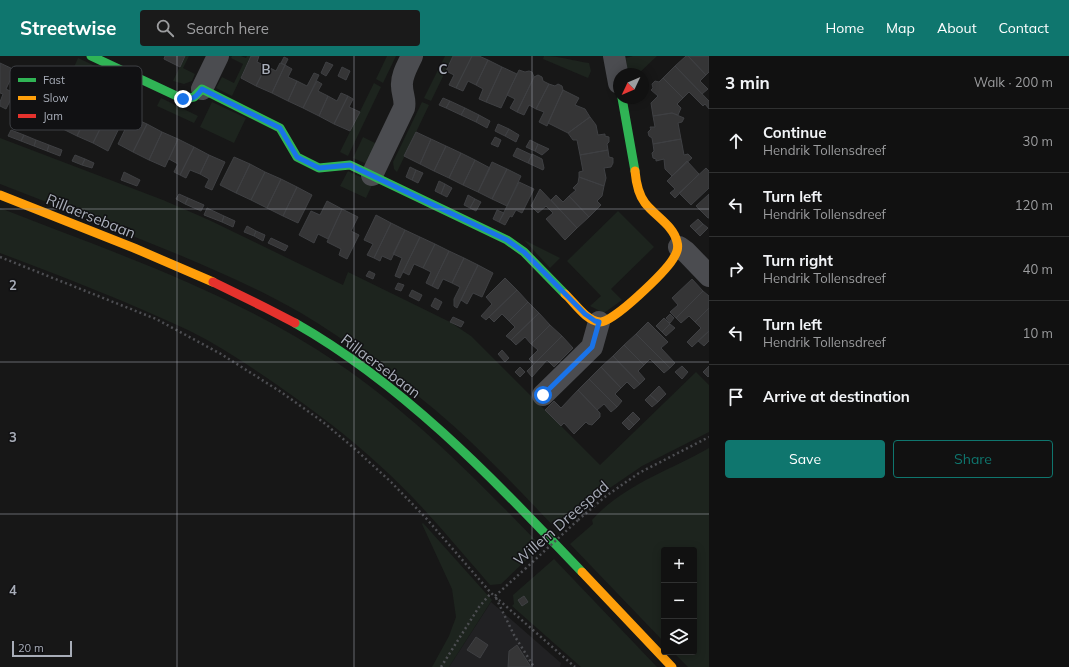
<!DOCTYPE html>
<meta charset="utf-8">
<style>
body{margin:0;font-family:Mulish,sans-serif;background:#1a1a1a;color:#f1f3f6}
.controls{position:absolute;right:12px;bottom:12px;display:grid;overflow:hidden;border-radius:4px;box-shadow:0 2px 10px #0003}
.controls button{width:36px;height:36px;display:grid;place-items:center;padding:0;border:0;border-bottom:1px solid #303131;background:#111;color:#f1f3f6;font:20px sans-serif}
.compass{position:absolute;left:613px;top:12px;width:36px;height:36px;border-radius:50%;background:#111;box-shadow:0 2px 10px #0003;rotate:226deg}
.scale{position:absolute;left:12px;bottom:10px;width:60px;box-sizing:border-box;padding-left:4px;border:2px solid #a8adb8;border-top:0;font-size:11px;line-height:14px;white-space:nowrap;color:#a8adb8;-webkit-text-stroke:3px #111113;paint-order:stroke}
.stop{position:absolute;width:12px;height:12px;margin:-9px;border:3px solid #1a73e8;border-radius:50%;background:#fff}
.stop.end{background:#1a73e8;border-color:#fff;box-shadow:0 1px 4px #0008}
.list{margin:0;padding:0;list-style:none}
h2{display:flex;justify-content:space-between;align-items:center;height:52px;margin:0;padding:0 16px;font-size:17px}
h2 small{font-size:13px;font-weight:400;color:#9c9d9f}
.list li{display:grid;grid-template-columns:26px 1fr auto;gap:12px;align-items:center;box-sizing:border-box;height:64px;padding:0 16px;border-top:1px solid #303131}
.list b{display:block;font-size:15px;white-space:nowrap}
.list p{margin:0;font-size:13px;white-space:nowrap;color:#9c9d9f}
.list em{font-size:13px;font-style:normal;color:#9c9d9f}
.actions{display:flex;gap:8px;padding:12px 16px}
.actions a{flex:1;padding:9px 0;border:1px solid #0f766e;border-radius:4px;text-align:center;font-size:14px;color:#0f766e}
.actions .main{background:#0f766e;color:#fff}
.icon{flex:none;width:22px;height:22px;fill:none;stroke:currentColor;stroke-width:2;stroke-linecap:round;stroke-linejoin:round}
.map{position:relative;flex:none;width:709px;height:611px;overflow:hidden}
header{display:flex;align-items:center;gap:24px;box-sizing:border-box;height:56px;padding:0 20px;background:#0f766e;color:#fff}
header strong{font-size:19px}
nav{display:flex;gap:22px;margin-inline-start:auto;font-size:14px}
.search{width:280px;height:36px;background:#1a1a1a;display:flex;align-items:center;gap:10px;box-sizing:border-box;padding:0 14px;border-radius:4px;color:#9c9d9f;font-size:15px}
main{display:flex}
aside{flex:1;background:#111}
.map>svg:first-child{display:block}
.built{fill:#212123}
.green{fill:#1d241e}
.building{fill:#353536;stroke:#3f4043}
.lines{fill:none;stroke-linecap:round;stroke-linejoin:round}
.path{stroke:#4d4e52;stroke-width:2.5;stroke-dasharray:2 3;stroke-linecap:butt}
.street{stroke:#4b4c50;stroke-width:22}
.fast{stroke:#30b455;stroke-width:9}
.slow{stroke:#ff9f0a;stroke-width:9}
.jam{stroke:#e5322d;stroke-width:9}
.path-bridge{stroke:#4d4e52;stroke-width:2.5;stroke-dasharray:2 3;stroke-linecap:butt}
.route{stroke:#1a73e8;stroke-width:5}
.grid{fill:none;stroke:#a8adb8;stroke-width:1;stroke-opacity:0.55}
.labels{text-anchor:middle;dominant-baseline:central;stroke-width:3;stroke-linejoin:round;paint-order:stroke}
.street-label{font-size:15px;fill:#a8adb8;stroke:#111113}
.key{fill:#111113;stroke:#3e4045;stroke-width:1}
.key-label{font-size:11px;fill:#a8adb8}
.grid-label{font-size:13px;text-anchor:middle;font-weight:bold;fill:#a8adb8;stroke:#111113;stroke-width:3;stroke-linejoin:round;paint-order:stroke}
</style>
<header>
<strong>Streetwise</strong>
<div class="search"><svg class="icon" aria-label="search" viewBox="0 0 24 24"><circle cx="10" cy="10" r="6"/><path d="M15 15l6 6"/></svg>Search here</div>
<nav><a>Home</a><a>Map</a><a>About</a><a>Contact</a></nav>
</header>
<main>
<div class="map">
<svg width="709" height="611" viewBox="0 0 709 611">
<rect width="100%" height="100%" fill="#171717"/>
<path class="built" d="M491,546L561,607L560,611H449Z"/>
<path class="green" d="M185,0H189L183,12L195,18L192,25L184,28L173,25Z
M232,0H241L246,2L247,0H251L232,40L216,32L222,21L234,27L243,8L231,2Z
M387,0H396L383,27L376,23Z
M445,0H453L431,45L424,42Z
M544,0C560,0 574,5 589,7L591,15L588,22L543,3Z
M633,0H657L638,18H626L625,12L627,11L626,2Z
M78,2L106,15L98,31L71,18Z
M374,27L381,31L348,100L340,96Z
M161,42L198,60L194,67L157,50Z
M212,46L246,62L234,87L200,71Z
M422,46L429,49L397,116L394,113L393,106Z
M363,81L377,88L369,109L353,102Z
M0,82L163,144L209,164L343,229L348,216L450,266L471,280L600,409L696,316L709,329V376L642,410L588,447L558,475C518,433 478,390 434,353C392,318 348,285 301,257C261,234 220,216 177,198C119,174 59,151 0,128Z
M348,115L373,127L366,142L340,130Z
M0,152C115,197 234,237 336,306C413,358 477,424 541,490L501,528L490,529C454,488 419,444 377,407C347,379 314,355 280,331C251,311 222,291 190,275C128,246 64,221 0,197Z
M618,155L654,191L611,233L622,244L604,257L590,250L601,240L567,205Z
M524,184L560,202L550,212Z
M709,392V611H688L673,596H694V494H664V586L570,488L593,468L592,464C623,429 669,415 709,392Z
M423,467L492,544L449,611H432L449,580L456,561L452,533L422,468Z
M554,503L657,611H581L512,550L514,548L513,539Z"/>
<path class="building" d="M165,0H185L180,11L164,3Z
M251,0H259L257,6L266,10L256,30L241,22Z
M453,0H472L456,32L449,29L454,19L446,15Z
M472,0H479L488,4L476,29L468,25L463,35L456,32Z
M686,0H688L706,19L700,25L708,33L702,38L675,10Z
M688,0H709V16L706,19Z
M284,1L288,3L285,9L281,7Z
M488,4L502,11L486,46L479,43L483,33L476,29Z
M326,6L333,9L326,20L321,17Z
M0,7L15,14L6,33L14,37L6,53L0,50V46L3,38L0,37Z
M280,7L285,9L272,37L256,30L266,10L276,15Z
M285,9L292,13L288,21L297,25L288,45L272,37Z
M675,10L709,45V53L705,48L703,50L689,36L683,42L663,22Z
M342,11L350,15L346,24L338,20Z
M502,11L517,18L501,52L486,46Z
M519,14L525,16L529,15L532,16L534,21L517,56L510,52L515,43L507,39Z
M314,17L319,19L303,52L288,45L297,25L307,30Z
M538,19L542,21L543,25L549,28L536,53L529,49L524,59L517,56L534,21Z
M663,22L683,42L677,48L681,52L678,59L672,57L653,60L651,47L658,40L651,34L653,32L652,28L655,25L659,26Z
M317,25L322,28L318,35L328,40L319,60L303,52Z
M549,28L555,30L558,28L562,30L563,34L547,70L539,66L544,56L536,53Z
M563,34L579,42L575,49L585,53L590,61L568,77L548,67Z
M341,37L348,40L334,68L319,60L328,40L337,45Z
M348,40L353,43L349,51L360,56L350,75L334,68Z
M443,42L450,45L446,52L439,49Z
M75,44L91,51L77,80L61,72Z
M450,45L465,52L461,59L446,52Z
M91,51L107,59L93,87L77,80Z
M465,52L479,59L476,66L461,59Z
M672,57L684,62L682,66L678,67L681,83L653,88L652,82L649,80L648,76L651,73L650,71H655L653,60Z
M107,59L122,66L108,95L93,87Z
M479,59L490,65L487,72L476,66Z
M131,61L147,68L133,96L118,88Z
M590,61L596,69L598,79L605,78V80L609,81V86L607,88L608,94L580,99L577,84H573L568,77Z
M147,68L162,76L149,104L133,96Z
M498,68L509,73L505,80L495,75Z
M509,73L519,79L516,86L505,80Z
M11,74L24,79L21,85L8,80Z
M162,76L178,83L165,111L149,104Z
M416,76L431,83L420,108L404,100Z
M24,79L36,84L34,90L21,85Z
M495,81L501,84L498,91L491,88Z
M178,83L194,91L180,119L174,116L178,108L169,103Z
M431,83L446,90L434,115L420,108Z
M681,83L684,99L688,98L692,102L672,120L665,113L664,103L656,105V103L653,102L652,97L654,95L653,88Z
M36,84L49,89L47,95L34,90Z
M530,84L538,88L535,95L526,91Z
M538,88L549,93L542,99L535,95Z
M49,89L62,94L60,100L47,95Z
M446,90L461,97L449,122L434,115Z
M194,91L209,99L200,118L190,114L186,122L180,119Z
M517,92L532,99L528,107L513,100Z
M608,94L609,101L613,102V107L611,111L604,112L606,122L604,130L579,121V116L583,115L580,99Z
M461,97L475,104L463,129L449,122Z
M532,98L542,103L544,112L543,114L528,107Z
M75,99L85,103L82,109L72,105Z
M209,99L225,106L212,134L205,131L209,123L200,118Z
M234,101L250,108L236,137L220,129Z
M85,103L94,107L92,112L82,109Z
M475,104L490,112L478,136L463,129Z
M687,105L699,118L675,142L670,137L675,133L667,125Z
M492,106L507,113L492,143L478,136Z
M250,108L265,116L251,144L236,137Z
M410,111L416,114L412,124L406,121Z
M706,112L709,115V132L691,149L679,137Z
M507,113L521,120L507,150L492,143Z
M416,114L423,117L418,127L412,124Z
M124,116L140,124L137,130L121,124Z
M265,116L281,123L267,152L251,144Z
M579,121L604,130L602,140L597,145L601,149L589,161L569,140L576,134L573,132L578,127Z
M281,123L297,131L283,160L267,152Z
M439,125L445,128L441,138L435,135Z
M519,126L534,133L522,157L516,154L512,161L510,160L505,169L499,166Z
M445,128L452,132L447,141L441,138Z
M297,131L312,139L298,167L283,160Z
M540,133L577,172L565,184L546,163L553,157L546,150L538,157L531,150Z
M179,138L188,142L185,148L176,143Z
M709,138V162H708L696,150Z
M468,139L475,143L470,152L464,149Z
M556,139L563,146L569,140L589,161L577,172L551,144Z
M188,142L204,149L201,155L185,148Z
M475,143L481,146L476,155L470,152Z
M327,145L342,153L328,183L318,178L314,187L299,179L311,155L320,159Z
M207,152L224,160L222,166L204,159Z
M342,153L358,161L351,175L359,179L347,203L339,199L341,193L327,186Z
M497,154L504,157L499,166L493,163Z
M376,159L391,167L374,202L367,199L373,188L364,184Z
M224,160L235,165L233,171L222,166Z
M698,163L703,168L695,175L690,170Z
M391,167L405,174L391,204L382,200L380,205L374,202Z
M703,168L708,172L700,180L695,175Z
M247,170L256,175L254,180L244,176Z
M405,174L420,181L400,222L395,220L402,202L393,198Z
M256,175L265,179L263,185L254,180Z
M420,181L435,188L423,212L414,208L409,219L403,216Z
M271,182L288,190L285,195L268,187Z
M435,188L449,195L432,230L426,227L431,216L423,212Z
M449,195L464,202L452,227L443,223L438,233L432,230Z
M464,202L478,209L457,252L454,250V243L460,231L452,227Z
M478,209L493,217L482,241L473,237L467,248L461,244Z
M369,215L375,218L373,223L366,220Z
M505,222L517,234L486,264L481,260L492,248L486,241Z
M692,223L703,235L676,262L670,256L678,249L672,242Z
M398,227L404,229L401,235L395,233Z
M412,234L422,239L419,245L409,240Z
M517,234L528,246L509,265L502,258L494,266L489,261Z
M703,235L709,240V252L695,266L689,260L681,267L676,262Z
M435,242L442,246L438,254L431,250Z
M528,246L539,257L511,284L506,280L515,271L509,265Z
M709,252V275L692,291L687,286L701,272L695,266Z
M539,257L550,269L531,288L525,281L516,289L511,284Z
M670,258L674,262L670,267L666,262Z
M453,261L464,266L461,271L450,266Z
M664,262L670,268L662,276L656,270Z
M648,266L668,286L661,292L675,307L670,312L636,278Z
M670,268L675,272L666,280L662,276Z
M550,269L562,280L534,308L529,303L538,294L531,288Z
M709,275V285L704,290L698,285Z
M636,278L670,312L664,317L650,303L644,309L624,289Z
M562,280L573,292L554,311L547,304L532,321L527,315Z
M624,289L644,309L638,315L645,323L640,328L613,300Z
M502,294L509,302L505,306L498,298Z
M613,300L640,328L634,333L627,326L621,332L601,311Z
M682,310L688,316L682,323L675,316Z
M709,310V320L708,321L703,316Z
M520,311L525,316L520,321L515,316Z
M601,311L621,332L615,338L622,345L617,351L589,323Z
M589,323L617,351L611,356L604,348L597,354L578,334Z
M659,330L666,338L658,346L650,339Z
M578,334L600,357V361L592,369L588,368L586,366L574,378L564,367L561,370L545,354L554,345L561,352Z
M650,339L658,346L652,351L645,344Z
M633,356L640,363L634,369L627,362Z
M627,362L634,369L629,374L622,367Z
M524,540L528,546L522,550L518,544Z
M476,581L488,589L480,602L467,594Z
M517,589L531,611H508L509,595Z"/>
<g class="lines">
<path class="path" d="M0,201L156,263L221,298L281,336L323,366L355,393L391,426L425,461L491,537L575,611
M578,464L606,440L639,417L709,381
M495,540L525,513
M496,542L514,579L534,611
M441,611L479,551L491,537"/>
<path class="street" d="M614,0L619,27
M202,33L218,0
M372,119L404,52C406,44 402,38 402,30C401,20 408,9 412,0
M679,191L686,196L709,220
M543,339L592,291L599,266"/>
<path class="fast" d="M91,0L183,43L194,41L202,33L280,72L297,101L319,112L350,109L507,184L524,196L565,238
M622,42L635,115
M295,267C406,330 495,425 582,516"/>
<path class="slow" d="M0,139L134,192L213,226
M565,238C575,247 586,265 600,266C613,267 665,216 673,203C676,198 679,193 677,186C674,170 655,160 645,147C638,138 636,126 635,115
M582,516L672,611"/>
<path class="jam" d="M213,226L266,252L295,267"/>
<path class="path-bridge" d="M525,513L578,464"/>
</g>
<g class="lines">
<path class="route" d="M183,43C193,44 196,41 202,33L280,72L297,101L319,112L350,109L507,184L524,196L585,258L595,265L599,266L592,291L543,339"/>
</g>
<path class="grid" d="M177,0V611M354,0V611M532,0V611M0,153H709M0,306H709M0,458H709"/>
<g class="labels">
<g class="street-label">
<text transform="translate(91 160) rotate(22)">Rillaersebaan</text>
<text transform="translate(381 310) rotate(37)">Rillaersebaan</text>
<text transform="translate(561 467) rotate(-41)">Willem Dreespad</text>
</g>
</g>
<rect x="10" y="10" width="132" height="64" rx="6" class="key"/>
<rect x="18" y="22" width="18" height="4" fill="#30b455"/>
<rect x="18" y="40" width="18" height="4" fill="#ff9f0a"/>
<rect x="18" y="58" width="18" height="4" fill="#e5322d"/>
<g class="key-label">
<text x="43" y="28">Fast</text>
<text x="43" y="46">Slow</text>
<text x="43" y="64">Jam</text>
</g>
<g class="grid-label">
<text x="266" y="18">B</text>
<text x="443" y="18">C</text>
<text x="13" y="234">2</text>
<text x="13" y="386">3</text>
<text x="13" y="539">4</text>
</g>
</svg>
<div class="controls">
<button>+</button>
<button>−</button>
<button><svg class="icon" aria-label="layers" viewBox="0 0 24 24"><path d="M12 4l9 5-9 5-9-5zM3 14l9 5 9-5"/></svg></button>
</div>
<svg class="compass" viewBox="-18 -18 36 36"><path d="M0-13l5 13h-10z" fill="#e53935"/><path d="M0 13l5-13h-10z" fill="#9c9d9f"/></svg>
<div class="scale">20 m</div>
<div class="stop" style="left:543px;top:339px"></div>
<div class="stop end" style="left:183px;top:43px"></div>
</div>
<aside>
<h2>3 min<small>Walk · 200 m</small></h2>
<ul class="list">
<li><svg class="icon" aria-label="ahead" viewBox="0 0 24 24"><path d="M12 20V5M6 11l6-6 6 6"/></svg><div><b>Continue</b><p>Hendrik Tollensdreef</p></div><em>30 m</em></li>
<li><svg class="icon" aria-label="left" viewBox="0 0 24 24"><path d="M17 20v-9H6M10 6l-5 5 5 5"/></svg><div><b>Turn left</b><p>Hendrik Tollensdreef</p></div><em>120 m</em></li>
<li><svg class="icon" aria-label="right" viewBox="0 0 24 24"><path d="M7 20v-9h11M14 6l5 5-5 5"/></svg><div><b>Turn right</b><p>Hendrik Tollensdreef</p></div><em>40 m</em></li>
<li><svg class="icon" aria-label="left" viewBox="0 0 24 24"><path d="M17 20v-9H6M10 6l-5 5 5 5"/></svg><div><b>Turn left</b><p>Hendrik Tollensdreef</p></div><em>10 m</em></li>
<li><svg class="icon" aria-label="arrive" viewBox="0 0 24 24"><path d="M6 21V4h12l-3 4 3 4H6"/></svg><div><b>Arrive at destination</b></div></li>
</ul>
<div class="actions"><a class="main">Save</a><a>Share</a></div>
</aside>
</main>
